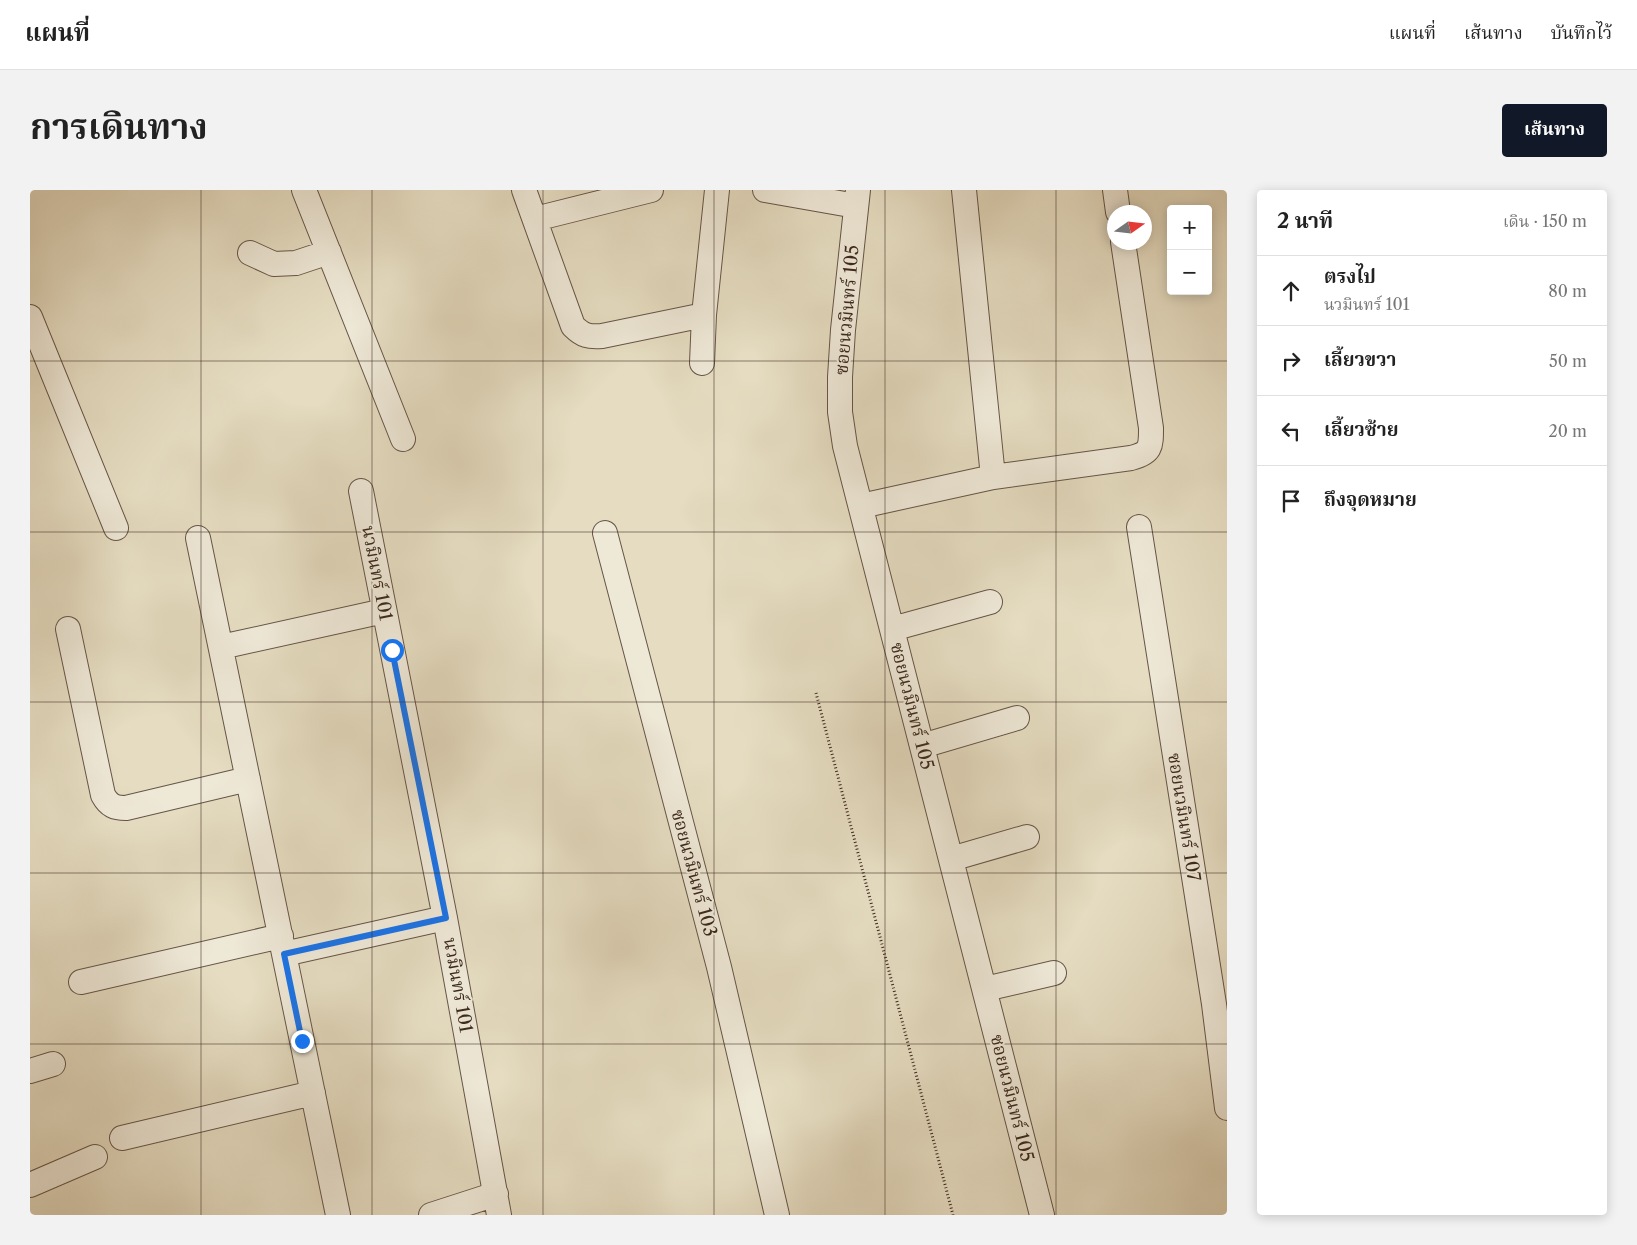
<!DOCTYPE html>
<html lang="th">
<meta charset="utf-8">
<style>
body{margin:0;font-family:"Libre Caslon Text","Noto Serif Thai",serif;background:#f2f2f2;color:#222}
.controls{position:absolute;right:15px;top:15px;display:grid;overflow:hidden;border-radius:5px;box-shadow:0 2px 12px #0003}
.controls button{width:45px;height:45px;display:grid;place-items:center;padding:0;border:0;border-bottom:1px solid #e0e0e0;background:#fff;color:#222;font:25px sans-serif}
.compass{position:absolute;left:1077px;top:15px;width:45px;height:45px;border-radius:50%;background:#fff;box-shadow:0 2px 12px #0003;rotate:76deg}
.stop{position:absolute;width:15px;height:15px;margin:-11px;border:4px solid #1a73e8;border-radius:50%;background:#fff}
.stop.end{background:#1a73e8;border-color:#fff;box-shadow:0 1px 5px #0008}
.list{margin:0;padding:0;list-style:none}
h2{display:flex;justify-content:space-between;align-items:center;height:65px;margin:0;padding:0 20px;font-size:21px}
h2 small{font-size:16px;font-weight:400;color:#767676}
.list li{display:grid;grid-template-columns:32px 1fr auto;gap:15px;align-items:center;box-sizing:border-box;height:70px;padding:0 20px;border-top:1px solid #e0e0e0}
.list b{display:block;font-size:19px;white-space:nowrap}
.list p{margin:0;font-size:16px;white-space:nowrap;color:#767676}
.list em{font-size:16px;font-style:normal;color:#767676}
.icon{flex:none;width:28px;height:28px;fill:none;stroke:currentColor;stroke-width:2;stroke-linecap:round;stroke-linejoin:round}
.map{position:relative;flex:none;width:1197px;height:1025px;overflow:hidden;border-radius:5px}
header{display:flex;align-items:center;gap:30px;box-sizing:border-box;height:70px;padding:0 25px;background:#fff;border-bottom:1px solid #e0e0e0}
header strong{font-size:24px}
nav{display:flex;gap:28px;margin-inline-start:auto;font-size:18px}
.intro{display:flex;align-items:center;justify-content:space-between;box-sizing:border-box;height:120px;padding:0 30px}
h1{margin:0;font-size:35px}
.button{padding:12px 22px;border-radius:5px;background:#111827;color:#fff;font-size:18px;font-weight:700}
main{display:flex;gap:30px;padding:0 30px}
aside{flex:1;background:#fff;border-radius:5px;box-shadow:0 2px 12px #0003}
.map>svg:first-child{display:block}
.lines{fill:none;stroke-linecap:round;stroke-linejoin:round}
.street-casing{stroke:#665547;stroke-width:26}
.path{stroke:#3b281e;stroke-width:3;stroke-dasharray:1 2.5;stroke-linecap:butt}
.street{stroke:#eee8d7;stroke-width:24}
.route{stroke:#1a73e8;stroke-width:6}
.grid{fill:none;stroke:#3b281e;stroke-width:1;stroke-opacity:0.55}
.labels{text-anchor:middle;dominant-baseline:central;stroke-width:4;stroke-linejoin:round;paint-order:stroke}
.street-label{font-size:18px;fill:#3b281e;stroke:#eee8d7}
</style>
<header>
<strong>แผนที่</strong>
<nav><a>แผนที่</a><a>เส้นทาง</a><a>บันทึกไว้</a></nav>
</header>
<div class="intro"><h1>การเดินทาง</h1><a class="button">เส้นทาง</a></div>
<main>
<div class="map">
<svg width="1197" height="1025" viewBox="0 0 1197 1025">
<rect width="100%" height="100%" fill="#e5dcc1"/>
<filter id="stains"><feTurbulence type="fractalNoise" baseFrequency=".004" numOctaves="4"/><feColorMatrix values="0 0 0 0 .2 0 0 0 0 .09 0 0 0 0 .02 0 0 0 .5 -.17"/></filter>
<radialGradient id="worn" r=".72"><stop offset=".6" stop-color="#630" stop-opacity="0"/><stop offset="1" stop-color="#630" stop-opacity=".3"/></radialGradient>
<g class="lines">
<g class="street-casing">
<path id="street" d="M274,0L373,249
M494,0L543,136C553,146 559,147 572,146L674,125
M735,0L826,16
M828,0L813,140L810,187V222L815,256L1012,1025
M934,0L963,287
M1085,0L1088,22
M505,29L621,0
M220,63L244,74L266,73L299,62
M0,127L86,338
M672,173L674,125L687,0
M331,301L415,728L469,1025
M831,316L963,287L1101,268C1121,263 1121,257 1121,238L1093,52
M1109,337L1184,814L1197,918
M575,343L689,777L747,1025
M168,348L308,1025
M38,439L73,605C79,616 85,618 96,618L218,589
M862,439L960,412
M191,457L354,421
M892,556L987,528
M921,669L997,647
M254,764L415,728
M51,792L251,746
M955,799L1024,783
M0,881L23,874
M92,948L283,903
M0,995L65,967
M401,1025L466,1004"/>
</g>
<path class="path" d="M786,503L923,1025"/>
<use href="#street" class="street"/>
</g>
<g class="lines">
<path class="route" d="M272,851L254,764L416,728L362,460"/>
</g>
<path class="grid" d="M171,0V1025M342,0V1025M513,0V1025M684,0V1025M855,0V1025M1026,0V1025M0,171H1197M0,342H1197M0,512H1197M0,683H1197M0,854H1197"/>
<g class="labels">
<g class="street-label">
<text transform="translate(817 120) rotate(-85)">ซอยนวมินทร์ 105</text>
<text transform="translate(347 383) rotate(79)">นวมินทร์ 101</text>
<text transform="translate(882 516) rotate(76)">ซอยนวมินทร์ 105</text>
<text transform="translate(1154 627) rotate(81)">ซอยนวมินทร์ 107</text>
<text transform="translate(664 683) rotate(75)">ซอยนวมินทร์ 103</text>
<text transform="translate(428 795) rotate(80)">นวมินทร์ 101</text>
<text transform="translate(982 908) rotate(76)">ซอยนวมินทร์ 105</text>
</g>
</g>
<rect width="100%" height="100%" filter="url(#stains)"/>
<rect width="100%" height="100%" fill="url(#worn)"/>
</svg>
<div class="controls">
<button>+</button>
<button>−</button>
</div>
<svg class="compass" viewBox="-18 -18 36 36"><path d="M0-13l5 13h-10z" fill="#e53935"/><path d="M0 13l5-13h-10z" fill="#767676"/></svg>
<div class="stop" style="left:362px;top:460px"></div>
<div class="stop end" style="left:272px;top:851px"></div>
</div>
<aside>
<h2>2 นาที<small>เดิน · 150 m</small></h2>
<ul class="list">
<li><svg class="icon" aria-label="ahead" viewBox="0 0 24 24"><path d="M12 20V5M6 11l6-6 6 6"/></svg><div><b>ตรงไป</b><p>นวมินทร์ 101</p></div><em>80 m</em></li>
<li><svg class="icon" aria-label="right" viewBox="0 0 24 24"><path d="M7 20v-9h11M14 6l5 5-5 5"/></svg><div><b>เลี้ยวขวา</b></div><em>50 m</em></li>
<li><svg class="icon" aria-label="left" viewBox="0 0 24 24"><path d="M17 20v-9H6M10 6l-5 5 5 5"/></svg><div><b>เลี้ยวซ้าย</b></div><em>20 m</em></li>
<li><svg class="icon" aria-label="arrive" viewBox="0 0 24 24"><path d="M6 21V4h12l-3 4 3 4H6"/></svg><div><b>ถึงจุดหมาย</b></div></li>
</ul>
</aside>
</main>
